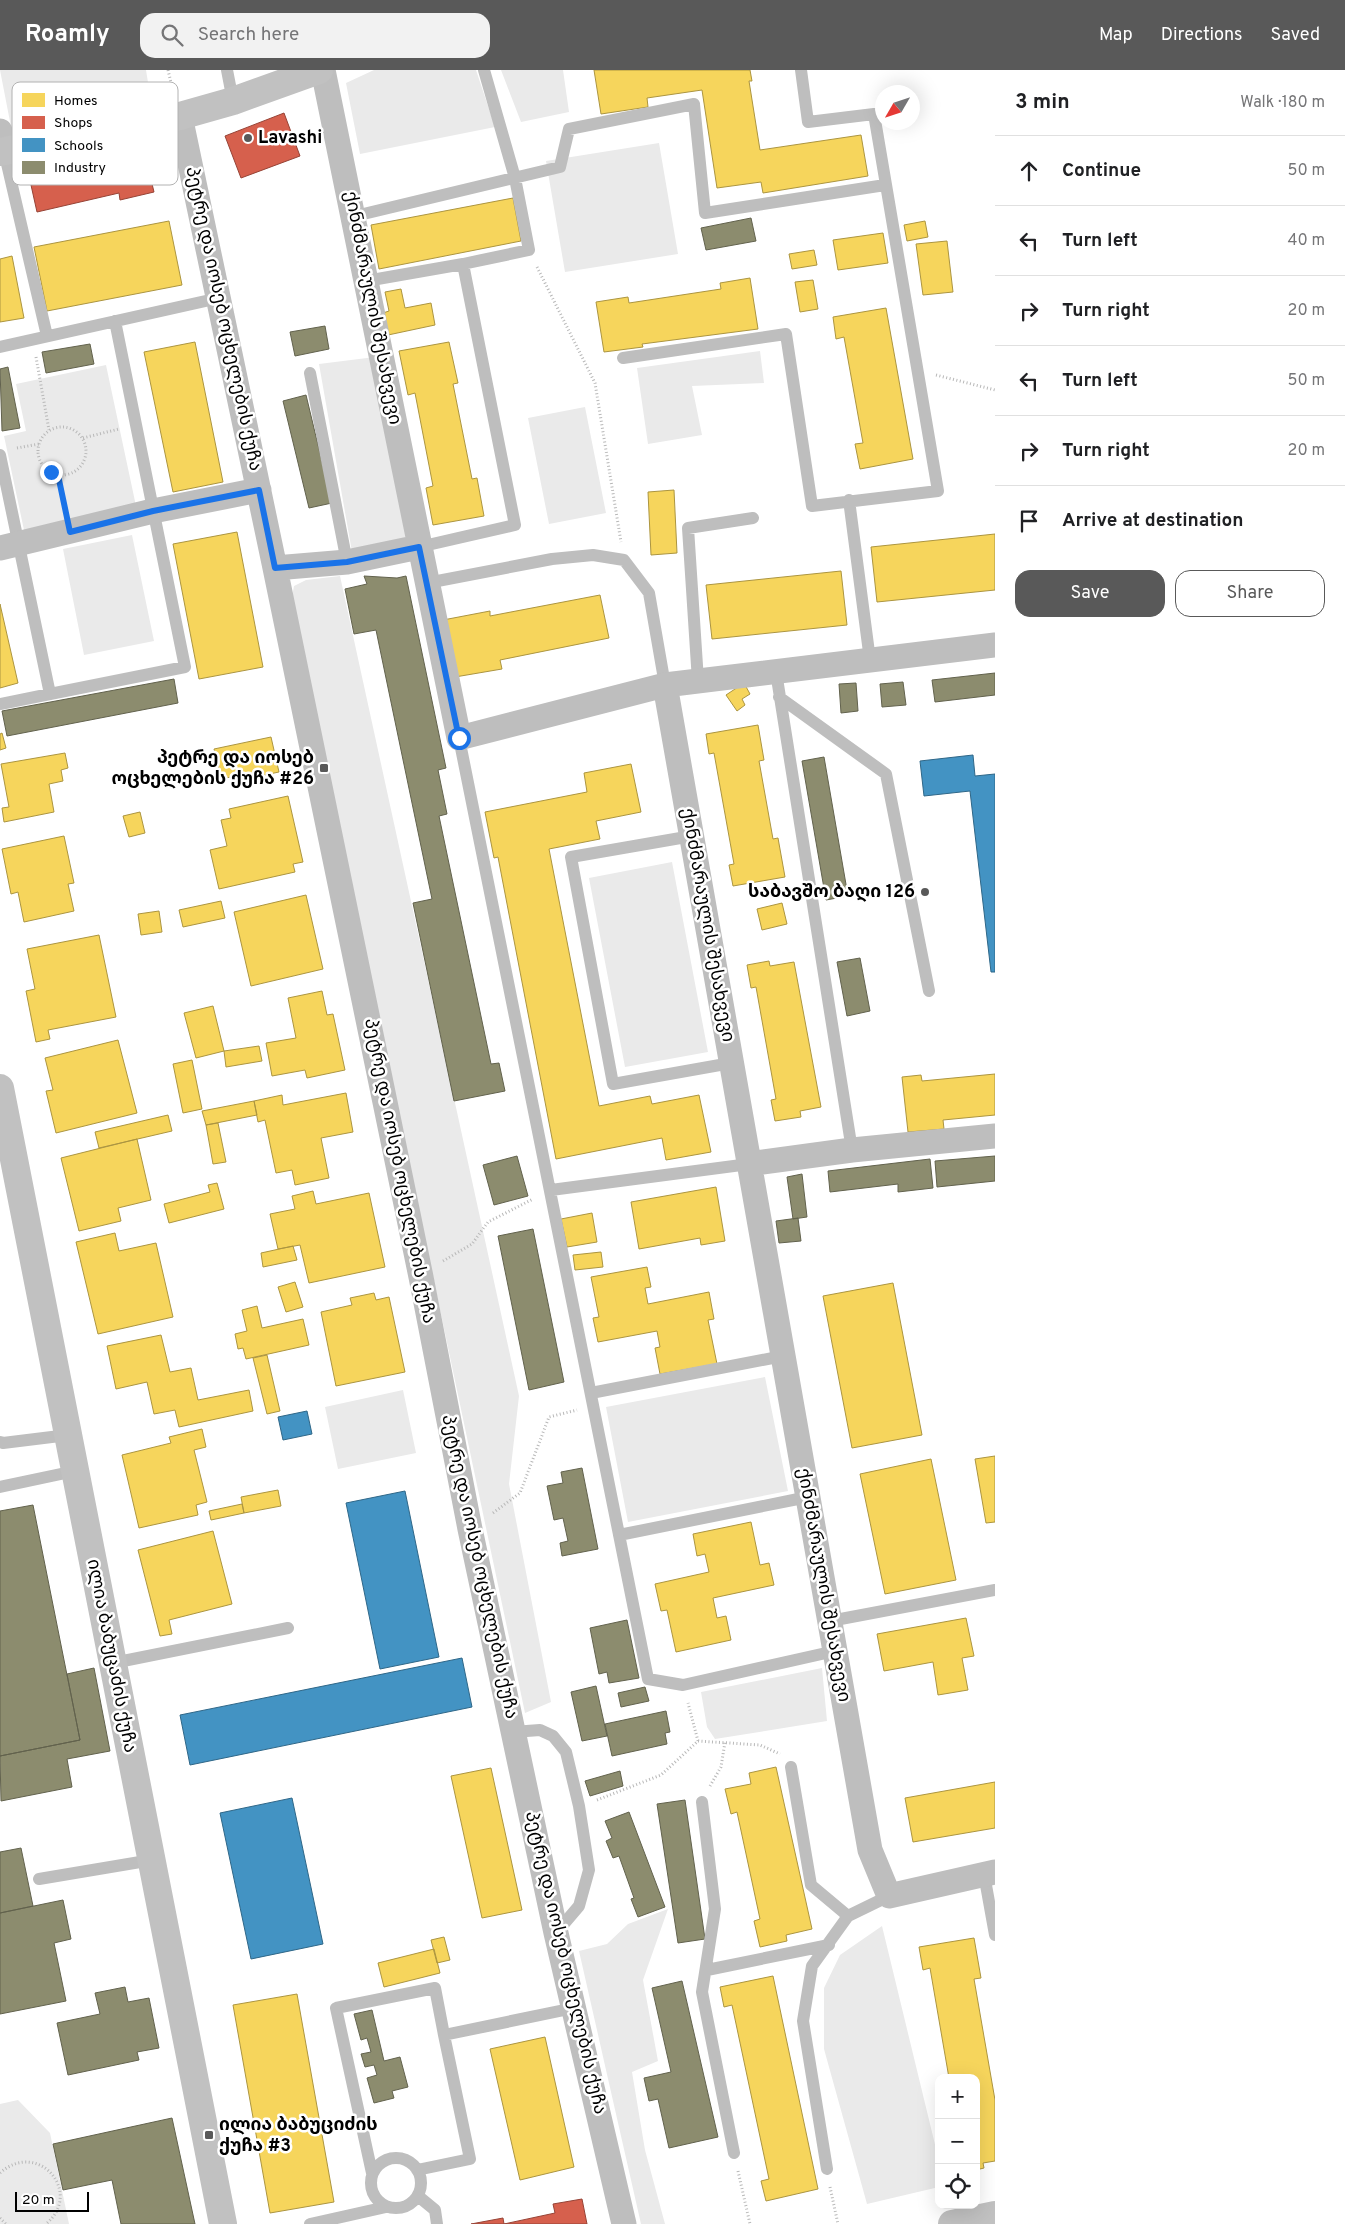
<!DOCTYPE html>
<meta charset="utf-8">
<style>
body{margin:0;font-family:Overpass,"Noto Sans Georgian",sans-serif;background:#f2f2f2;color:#202124}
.controls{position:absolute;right:15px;bottom:15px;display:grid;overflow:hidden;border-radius:10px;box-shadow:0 5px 20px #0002}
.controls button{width:45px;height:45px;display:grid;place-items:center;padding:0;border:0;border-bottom:1px solid #e0e0e0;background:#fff;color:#202124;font:25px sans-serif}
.compass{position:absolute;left:875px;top:15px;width:45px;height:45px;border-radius:50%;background:#fff;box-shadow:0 5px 20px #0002;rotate:231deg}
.scale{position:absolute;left:15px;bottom:12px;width:74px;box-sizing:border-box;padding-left:5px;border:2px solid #000;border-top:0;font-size:14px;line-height:18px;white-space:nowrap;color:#000;-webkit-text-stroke:4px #fff;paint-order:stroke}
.stop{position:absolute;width:15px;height:15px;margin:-11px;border:4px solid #1a73e8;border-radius:50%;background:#fff}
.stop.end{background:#1a73e8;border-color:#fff;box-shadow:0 1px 5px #0008}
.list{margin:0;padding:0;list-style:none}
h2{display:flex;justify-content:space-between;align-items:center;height:65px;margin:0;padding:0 20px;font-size:21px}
h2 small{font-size:16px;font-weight:400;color:#757577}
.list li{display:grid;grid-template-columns:32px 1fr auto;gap:15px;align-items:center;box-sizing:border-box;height:70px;padding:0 20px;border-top:1px solid #e0e0e0}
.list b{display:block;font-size:19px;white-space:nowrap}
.list em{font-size:16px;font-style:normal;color:#757577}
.actions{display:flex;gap:10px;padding:15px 20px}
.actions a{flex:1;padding:11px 0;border:1px solid #595959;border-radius:15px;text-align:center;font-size:18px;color:#595959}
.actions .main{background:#595959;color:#fff}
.icon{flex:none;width:28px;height:28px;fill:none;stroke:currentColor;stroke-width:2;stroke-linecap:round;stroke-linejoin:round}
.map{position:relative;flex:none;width:995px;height:2154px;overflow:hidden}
header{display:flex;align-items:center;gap:30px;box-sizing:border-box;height:70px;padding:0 25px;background:#595959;color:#fff}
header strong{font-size:24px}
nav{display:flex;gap:28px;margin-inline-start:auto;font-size:18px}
.search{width:350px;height:45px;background:#f2f2f2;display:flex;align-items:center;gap:12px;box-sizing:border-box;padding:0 18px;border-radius:15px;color:#757577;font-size:19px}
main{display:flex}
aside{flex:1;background:#fff}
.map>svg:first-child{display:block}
.green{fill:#eaeaea}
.homes{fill:#f6d55c;stroke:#ac9540}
.shops{fill:#d6604d;stroke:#964336}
.schools{fill:#4393c3;stroke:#2f6788}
.industry{fill:#8c8c6e;stroke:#62624d}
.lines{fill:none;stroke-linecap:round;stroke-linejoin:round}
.path{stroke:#b8b8b8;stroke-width:3;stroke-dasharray:1 2.5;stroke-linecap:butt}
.lane{stroke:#bebebe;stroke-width:12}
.street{stroke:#bebebe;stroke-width:25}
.secondary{stroke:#c1c1c1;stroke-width:28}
.route{stroke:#1a73e8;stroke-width:6}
.poi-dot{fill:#595959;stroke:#fff;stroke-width:2}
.labels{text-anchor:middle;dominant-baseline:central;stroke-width:5;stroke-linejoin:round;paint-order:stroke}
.poi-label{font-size:18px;font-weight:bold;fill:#000;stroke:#fff;text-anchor:start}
.street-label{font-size:18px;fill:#000;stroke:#fff}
.key{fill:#fff;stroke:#b2b2b2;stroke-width:1}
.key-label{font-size:14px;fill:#000}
</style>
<header>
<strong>Roamly</strong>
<div class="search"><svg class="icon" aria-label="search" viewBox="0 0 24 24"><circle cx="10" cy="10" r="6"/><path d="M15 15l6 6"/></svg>Search here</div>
<nav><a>Map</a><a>Directions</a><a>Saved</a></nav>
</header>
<main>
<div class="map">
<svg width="995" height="2154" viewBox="0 0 995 2154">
<rect width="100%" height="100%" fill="#fff"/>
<path class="green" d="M0,0H146L151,31L12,62Z
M374,0H476L495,57L360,84L346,13Z
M501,0H563L569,42L521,52Z
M659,73L678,184L565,202L546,91Z
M760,281L764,313L692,316L702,365L648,374L637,298Z
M375,287L408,470L352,482L319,294Z
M106,295L136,436L24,460L4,366L26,361L16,314Z
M585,337L606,443L549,454L528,348Z
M132,465L154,571L84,585L63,479Z
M340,506L519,1326L509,1414L551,1632L525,1643L291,532L294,516L306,510Z
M672,792L708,982L625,997L589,808Z
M765,1307L788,1421L628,1452L606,1337Z
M403,1320L416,1383L338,1399L325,1337Z
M822,1598L827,1651L715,1669L707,1657L701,1622Z
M668,1839L643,1910L658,1991L632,2002L645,2080L665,2154H641L579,1881L607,1874L628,1854Z
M882,1856L939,2091V2117L867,2134L824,1979V1918L840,1885Z
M18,2030L50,2063L69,2154H0V2034Z"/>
<path class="homes" d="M594,0H750L752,11H749L760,80L861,65L868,106L763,123L761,112L717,118L702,20L647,28L648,37L601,44Z
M513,128L521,171L379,199L371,155Z
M169,151L182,215L47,241L34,177Z
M925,151L928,167L907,171L904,155Z
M883,163L888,193L838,200L833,170Z
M947,171L953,222L923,225L916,174Z
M814,180L817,195L792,199L789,184Z
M12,186L24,248L0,252V189Z
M750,208L758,259L642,274L643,277L604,282L596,232L628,227L629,233L721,219L720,213Z
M813,210L818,239L800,242L795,212Z
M401,219L405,238L431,233L435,255L388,265L383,243L389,241L385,222Z
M886,238L913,389L860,399L855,374L863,373L844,267L836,269L833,247Z
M195,272L223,412L173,422L144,282Z
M449,272L458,313L453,314L472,409L477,408L484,446L433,455L426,418L433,416L415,323L408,325L399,281Z
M674,420L677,483L651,485L648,422Z
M237,462L263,597L199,609L173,474Z
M995,464V520L877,532L871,477Z
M841,501L847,555L712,569L706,515Z
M600,525L609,568L500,590L502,599L455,607L443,550L490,541V546Z
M0,534L18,613L0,618Z
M744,613L750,624L742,629L745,635L737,641L726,625Z
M758,655L764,690L759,691L773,769L778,768L785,807L733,816L729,795L734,794L714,683L709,684L706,664Z
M2,663L6,678L0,680V664Z
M271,667L279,702L246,709L245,704L221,709L214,679Z
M65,683L68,698L61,700L63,711L49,714L54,742L4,752L2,738L9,737L1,694Z
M631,694L641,742L596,751L600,769L549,779L599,1036L650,1026L652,1034L699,1025L711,1082L666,1090L662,1068L556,1089L498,787L494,788L485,742L587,722L584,703Z
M288,726L303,792L293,794L295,802L219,819L210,780L227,776L221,750L231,748L229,739Z
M140,742L145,763L129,767L123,746Z
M64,766L74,813L68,814L74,841L24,852L18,822L11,824L2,779Z
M306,825L323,899L251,916L234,842Z
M221,831L225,848L183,857L179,840Z
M782,833L787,854L762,860L757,839Z
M159,841L162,862L141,865L138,844Z
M99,865L116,947L48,960L50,969L36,972L26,921L35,919L27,879Z
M769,891L770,896L794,892L821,1037L800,1041L801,1047L775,1051L771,1030L776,1029L756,917L751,918L747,895Z
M322,921L327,945L333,944L345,1000L307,1008L305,1000L272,1006L266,973L296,968L288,928Z
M213,936L224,981L196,988L184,943Z
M118,970L137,1043L56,1063L46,1021L53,1020L45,988Z
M259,976L262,991L226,997L224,981Z
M192,990L202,1039L183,1043L173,994Z
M995,1004V1045L943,1050L944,1059L908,1062L902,1007L921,1005L922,1011Z
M346,1023L353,1062L321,1068L329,1108L295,1115L292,1100L276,1103L265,1050L258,1052L254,1031L282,1025L283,1035Z
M254,1031L257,1045L206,1055L202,1041Z
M168,1045L172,1061L99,1078L95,1062Z
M218,1053L226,1092L213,1094L206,1055Z
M137,1069L151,1130L118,1138L121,1151L79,1161L61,1088Z
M217,1113L224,1139L169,1153L164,1134L210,1122L208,1115Z
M716,1117L725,1171L701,1175L700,1168L639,1179L631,1132Z
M313,1121L316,1134L369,1123L385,1197L309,1213L300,1175L278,1179L270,1144L295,1139L292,1126Z
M592,1143L597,1172L567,1177L561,1149Z
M115,1163L119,1181L156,1173L173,1247L98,1264L76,1172Z
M293,1176L297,1190L263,1197L261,1183Z
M601,1182L603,1197L575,1200L573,1185Z
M647,1197L651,1217L645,1218L648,1234L709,1222L714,1249L708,1250L717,1294L660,1304L655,1278L660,1277L657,1261L598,1272L593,1248L599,1247L591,1207Z
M295,1212L303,1237L286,1242L278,1217Z
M893,1213L922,1365L852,1378L823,1226Z
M374,1223L376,1230L389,1227L405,1302L336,1316L321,1242L352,1235L350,1228Z
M257,1236L262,1258L303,1249L309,1275L246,1289L243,1278L238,1279L235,1264L247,1261L242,1240Z
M161,1265L170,1302L191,1298L198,1330L249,1320L253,1341L179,1357L175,1340L154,1344L147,1312L116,1319L107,1276Z
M267,1285L280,1341L267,1344L253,1288Z
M202,1359L206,1377L194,1380L207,1432L196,1435L198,1445L139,1458L122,1385L171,1373L169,1367Z
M995,1386V1452L986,1453L975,1389Z
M931,1389L956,1510L885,1524L860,1404Z
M278,1420L281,1436L244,1443L241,1427Z
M242,1434L244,1443L211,1450L209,1441Z
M751,1452L760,1495L769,1493L774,1515L713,1528L717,1548L726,1546L731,1570L676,1582L667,1540L661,1541L655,1514L709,1502L705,1484L697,1486L693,1464Z
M213,1461L232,1534L169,1550L172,1564L160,1566L138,1480Z
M966,1548L974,1586L962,1588L968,1620L938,1625L933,1592L884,1601L877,1564Z
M776,1697L812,1859L786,1865L787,1871L760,1877L754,1851L760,1849L737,1742L731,1744L725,1719L751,1714L749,1703Z
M491,1698L522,1840L482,1848L451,1706Z
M995,1712V1758L913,1772L905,1728Z
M444,1867L450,1890L437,1893L431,1870Z
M974,1868L981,1908L974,1909L995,2030V2091L983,2093L984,2098L976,2100V2008H949L930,1898L923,1900L919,1877Z
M434,1879L440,1903L384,1917L378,1893Z
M773,1906L818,2119L766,2131L761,2111L769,2109L732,1935L724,1937L720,1917Z
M297,1924L334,2132L270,2143L233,1935Z
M545,1967L574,2097L520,2110L490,1979Z"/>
<path class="shops" d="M284,43L300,86L241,108L225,66Z
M146,89L154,122L120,130L119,123L37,142L31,115Z
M582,2129L587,2154H504L555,2143L553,2134Z
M503,2148L504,2154H471Z"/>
<path class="schools" d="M973,685L975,706L995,704V902H991L970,721L924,726L920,691Z
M307,1341L312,1364L283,1370L278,1347Z
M405,1421L439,1587L380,1599L346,1433Z
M462,1588L472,1637L190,1695L180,1645Z
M292,1728L323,1874L251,1889L220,1743Z"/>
<path class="industry" d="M751,148L756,171L706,180L701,158Z
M325,256L329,279L295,286L290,262Z
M90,274L94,294L46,303L42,282Z
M8,297L20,358L2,361L0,299Z
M306,325L332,433L309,438L283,331Z
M364,506L397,508L406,506L446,698L438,700L447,744L439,746L491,994L499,993L505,1021L454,1031L413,833L432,829L376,560L354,564L345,519L367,514Z
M995,603V625L935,632L932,610Z
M174,609L178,633L7,666L2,641Z
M903,612L906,635L882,637L880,614Z
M856,613L858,641L841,643L839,614Z
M824,687L848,826L826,830L802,691Z
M860,888L870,941L847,946L837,892Z
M517,1086L528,1126L494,1135L483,1095Z
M995,1086V1111L937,1117L935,1091Z
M930,1089L933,1118L898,1122V1114L830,1122L828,1101Z
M802,1104L807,1147L793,1149L787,1107Z
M798,1148L801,1171L779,1173L776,1151Z
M533,1159L564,1312L529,1320L498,1166Z
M582,1398L598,1479L562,1486L560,1473L568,1471L563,1448L554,1450L547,1416L563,1413L561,1402Z
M33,1435L80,1670L0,1686V1441Z
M627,1550L639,1608L609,1613L607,1602L599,1604L590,1558Z
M94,1598L110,1681L67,1689L72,1717L1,1731L0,1686L80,1670L67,1604Z
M596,1616L607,1666L582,1671L571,1622Z
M645,1617L649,1631L621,1637L618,1623Z
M666,1641L670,1662L665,1663L667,1674L612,1686L605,1654Z
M620,1701L623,1716L590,1726L585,1711Z
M685,1730L705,1869L678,1873L657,1734Z
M629,1742L665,1837L638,1847L631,1829L634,1828L619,1786L613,1788L606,1771L612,1768L605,1751Z
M21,1778L33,1836L0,1843V1782Z
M63,1830L71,1869L54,1873L66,1931L0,1944V1843Z
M682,1911L718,2067L669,2078L658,2029L649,2031L644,2008L671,2002L652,1918Z
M125,1917L128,1932L149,1928L159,1978L137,1982L139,1990L68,2005L57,1953L100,1944L95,1923Z
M372,1940L384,1991L400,1987L408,2017L392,2021L394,2028L374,2033L367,2008L377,2005L374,1995L365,1997L361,1984L371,1982L367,1968L361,1970L354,1944Z
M172,2048L195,2154H121L112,2110L63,2120L53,2074Z"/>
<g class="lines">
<path class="path" d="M168,0L173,21
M537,197L595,313L621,472
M36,287L49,360
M936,305L995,320
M38 381a24 24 0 1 1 48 0a24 24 0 1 1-48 0Z
M83,368L119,359
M17,378L39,374
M58,405L65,436
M443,1191L472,1174L488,1152L533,1129
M493,1443L520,1423L549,1347L577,1340
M698,1671L760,1675L780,1684
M710,1716L721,1697L725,1672
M597,1730L661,1705L698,1671L688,1633
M738,2101L750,2154
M0,2103C38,2069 84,2122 46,2154
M830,2117L838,2154
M0,2148L6,2154"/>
<path class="lane" d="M227,0L233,31
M4,81L47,266
M355,146L560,97L569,59L694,34L705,143L885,115
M366,211L463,194
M0,277L219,228
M623,288L786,264L812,436L938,421L874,44L808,52L801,0
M310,303L347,492
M0,385L50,624L0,634
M849,430L870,590
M419,477L515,455L463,194L529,180L515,108L484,0
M427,513L552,489L593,485L624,490L649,523L665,615
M776,602L852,1080
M698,611L688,458L753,448
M50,624L185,597L115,251
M779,627L886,704L929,921
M459,668L648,1609L683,1615L835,1581
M692,766L571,787L613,1014L731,993
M551,1120L749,1094
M591,1323L783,1286
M0,1372L3,1373L68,1365
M0,1417L75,1401
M619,1465L808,1427
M830,1551L995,1520
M113,1593L288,1558
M513,1662L540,1660L553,1666L566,1682L579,1736L589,1800L579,1836L556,1863
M791,1697L811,1815L848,1846
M702,1732L715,1839L702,1922L734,2083
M984,1804L995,1865
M39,1809L152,1790
M707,1900L829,1875
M371 2113a25 25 0 1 1 50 0a25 25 0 1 1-50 0Z
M827,2099L803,1951L812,1896L848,1846L889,1826
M417,2100L470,2089L444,1965
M372,2103L336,1938L435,1918L444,1965L574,1938
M418,2126L435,2140L437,2154
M310,2154L386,2137"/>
<path class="street" d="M323,0L459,668L665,615L995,575
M180,46L275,498L421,1207L470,1459L556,1863L624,2154
M0,61L4,81
M0,478L153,441L259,420
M275,498L347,492L419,477
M665,615L870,1780L889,1826L995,1802
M749,1094L852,1080L995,1066"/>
<path class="secondary" d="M0,82L180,46L233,31L319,0
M0,1018L223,2154
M952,2154L995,2145"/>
</g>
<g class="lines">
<path class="route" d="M51,402L58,405L70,462L153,441L259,420L275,498L347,492L419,477L459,668"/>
</g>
<g class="poi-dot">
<circle cx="248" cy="68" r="5"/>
<rect x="319" y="693" width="10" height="10" rx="2.5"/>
<circle cx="925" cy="822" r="5"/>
<rect x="204" y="2060" width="10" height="10" rx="2.5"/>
</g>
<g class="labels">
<g class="poi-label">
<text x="258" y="68">Lavashi</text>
<text x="314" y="688" text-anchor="end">პეტრე და იოსებ<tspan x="314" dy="21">ოცხელების ქუჩა #26</tspan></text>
<text x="915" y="822" text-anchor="end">საბავშო ბაღი 126</text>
<text x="219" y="2055">ილია ბაბუციძის<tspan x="219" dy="21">ქუჩა #3</tspan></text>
</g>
<g class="street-label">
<text transform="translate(372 238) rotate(79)">ქინძმარაულის შესახვევი</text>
<text transform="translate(223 249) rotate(78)">პეტრე და იოსებ ოცხელების ქუჩა</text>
<text transform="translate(707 855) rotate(80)">ქინძმარაულის შესახვევი</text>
<text transform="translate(399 1101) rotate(79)">პეტრე და იოსებ ოცხელების ქუჩა</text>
<text transform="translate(479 1497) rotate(78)">პეტრე და იოსებ ოცხელების ქუჩა</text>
<text transform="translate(823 1515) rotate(80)">ქინძმარაულის შესახვევი</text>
<text transform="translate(111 1586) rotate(79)">ილია ბაბუცაძის ქუჩა</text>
<text transform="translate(565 1893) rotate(77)">პეტრე და იოსებ ოცხელების ქუჩა</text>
</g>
</g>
<rect x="12" y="12" width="166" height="103" rx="8" class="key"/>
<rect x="22" y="23" width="23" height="14" fill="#f6d55c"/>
<rect x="22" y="46" width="23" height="13" fill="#d6604d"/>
<rect x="22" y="68" width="23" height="14" fill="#4393c3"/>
<rect x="22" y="91" width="23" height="13" fill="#8c8c6e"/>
<g class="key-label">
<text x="54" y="35">Homes</text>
<text x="54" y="57">Shops</text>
<text x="54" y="80">Schools</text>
<text x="54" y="102">Industry</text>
</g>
</svg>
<div class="controls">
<button>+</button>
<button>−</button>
<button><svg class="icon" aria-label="locate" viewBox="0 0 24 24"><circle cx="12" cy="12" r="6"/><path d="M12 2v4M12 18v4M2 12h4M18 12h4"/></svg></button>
</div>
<svg class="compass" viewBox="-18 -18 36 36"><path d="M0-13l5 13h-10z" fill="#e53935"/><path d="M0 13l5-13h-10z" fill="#757577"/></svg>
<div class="scale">20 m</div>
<div class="stop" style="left:459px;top:668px"></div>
<div class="stop end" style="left:51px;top:402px"></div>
</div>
<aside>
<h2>3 min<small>Walk · 180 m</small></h2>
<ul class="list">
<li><svg class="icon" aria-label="ahead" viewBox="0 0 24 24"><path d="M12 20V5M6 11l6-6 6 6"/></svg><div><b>Continue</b></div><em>50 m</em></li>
<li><svg class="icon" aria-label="left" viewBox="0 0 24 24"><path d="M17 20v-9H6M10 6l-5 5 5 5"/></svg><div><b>Turn left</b></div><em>40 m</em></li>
<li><svg class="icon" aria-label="right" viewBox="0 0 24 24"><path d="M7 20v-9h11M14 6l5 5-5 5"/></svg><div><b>Turn right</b></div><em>20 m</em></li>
<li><svg class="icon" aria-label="left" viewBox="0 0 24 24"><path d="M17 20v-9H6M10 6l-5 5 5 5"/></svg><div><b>Turn left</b></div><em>50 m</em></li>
<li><svg class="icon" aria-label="right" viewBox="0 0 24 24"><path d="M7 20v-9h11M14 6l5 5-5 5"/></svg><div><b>Turn right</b></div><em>20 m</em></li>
<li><svg class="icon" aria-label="arrive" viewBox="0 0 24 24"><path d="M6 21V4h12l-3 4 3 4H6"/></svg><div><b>Arrive at destination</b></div></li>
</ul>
<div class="actions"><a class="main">Save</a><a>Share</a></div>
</aside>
</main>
